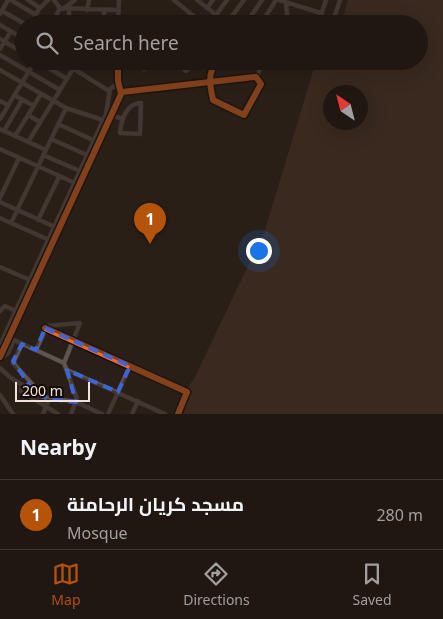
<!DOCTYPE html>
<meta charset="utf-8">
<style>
body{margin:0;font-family:"Noto Sans",Cairo,sans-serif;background:#2d2420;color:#f1f3f6}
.compass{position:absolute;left:323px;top:85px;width:45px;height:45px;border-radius:50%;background:#201712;box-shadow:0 5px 20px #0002;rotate:325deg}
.scale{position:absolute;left:15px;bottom:12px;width:75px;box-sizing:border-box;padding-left:5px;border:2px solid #f1e3da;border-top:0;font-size:14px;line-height:18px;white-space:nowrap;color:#f1e3da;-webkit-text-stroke:4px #130a05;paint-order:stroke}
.you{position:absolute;left:258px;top:250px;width:18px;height:18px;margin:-12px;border:4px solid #fff;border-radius:50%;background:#1a73e8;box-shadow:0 0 0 8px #1a73e833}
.badge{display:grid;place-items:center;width:32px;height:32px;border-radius:50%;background:#b45309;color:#fff;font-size:16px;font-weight:700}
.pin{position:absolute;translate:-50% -41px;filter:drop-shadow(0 1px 2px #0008)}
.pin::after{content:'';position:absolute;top:26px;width:18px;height:15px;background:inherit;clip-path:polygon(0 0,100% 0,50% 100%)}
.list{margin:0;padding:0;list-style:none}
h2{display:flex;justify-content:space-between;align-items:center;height:65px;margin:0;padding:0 20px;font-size:21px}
h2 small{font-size:16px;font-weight:400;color:#a29f9f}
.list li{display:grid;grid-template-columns:32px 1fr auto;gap:15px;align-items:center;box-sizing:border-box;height:70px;padding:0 20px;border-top:1px solid #3d3632}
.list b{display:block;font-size:19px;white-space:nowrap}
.list p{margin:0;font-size:16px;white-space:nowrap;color:#a29f9f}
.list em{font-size:16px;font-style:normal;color:#a29f9f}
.icon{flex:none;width:28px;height:28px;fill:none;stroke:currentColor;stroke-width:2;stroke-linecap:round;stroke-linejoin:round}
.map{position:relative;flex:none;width:443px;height:414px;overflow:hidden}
.search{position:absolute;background:#201712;box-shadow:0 5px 20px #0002;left:15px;right:15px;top:15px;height:55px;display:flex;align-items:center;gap:12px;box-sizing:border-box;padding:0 18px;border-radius:28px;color:#a29f9f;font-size:19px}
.sheet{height:135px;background:#201712}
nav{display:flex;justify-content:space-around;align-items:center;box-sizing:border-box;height:70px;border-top:1px solid #3d3632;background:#201712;font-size:14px;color:#a29f9f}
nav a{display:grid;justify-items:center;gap:2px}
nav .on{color:#b45309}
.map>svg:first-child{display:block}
.green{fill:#4d3628;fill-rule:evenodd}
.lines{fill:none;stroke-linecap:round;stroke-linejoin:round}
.minor-casing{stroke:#423934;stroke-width:5}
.minor{stroke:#605650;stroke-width:4}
.cycleway-casing{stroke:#130a05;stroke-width:9}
.cycleway{stroke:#ed6a23;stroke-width:6}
.marked{fill:none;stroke:#3d64d8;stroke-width:4;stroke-dasharray:10 6;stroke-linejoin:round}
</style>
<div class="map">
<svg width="443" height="414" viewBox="0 0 443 414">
<rect width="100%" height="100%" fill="#2a1f18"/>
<path class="green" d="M348,0H443V414H177L186,390L194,379L265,230L314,68L326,69L328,61H419V24H341ZM330,92H360V122H330Z
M136,61H164L143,73Z"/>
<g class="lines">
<g class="minor-casing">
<path id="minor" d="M11,0L36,15
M28,0L40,8
M54,0L60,8L118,10
M174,0L203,24
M197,0L228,24
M279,0L321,13
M286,3L287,14L293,24
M207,8L213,0
M63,9L75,0
M87,10L89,0
M104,10V24
M2,11L25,24
M0,14L8,0
M216,15L227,0
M249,19L262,0
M31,24L39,9L48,0
M52,24L60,8
M69,24V10
M118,24L119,0
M226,24L244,0
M261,24L276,0
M318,24L326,0
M332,24L340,0
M0,25L24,39
M0,39L24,53
M0,49L11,31
M0,55L60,90
M37,61L67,79
M61,61L109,91
M175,61L186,71L192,65L197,68
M223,61L227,64
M253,61L260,68L257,78
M0,70L66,108L103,120
M122,92L254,77H256L261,84L244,115L213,100C210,85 207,74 217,61
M14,95L34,106
M0,101L8,105
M141,103L140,134L120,133C121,121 126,103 141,103Z
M28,115L40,122
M111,115L123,119
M0,119L35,61
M58,124L95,141
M0,129L46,150
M4,131L22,100
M15,136L41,94
M51,139L87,155
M28,142L73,69
M0,149L75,183
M43,155L80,171
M0,198L19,158
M0,202L55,227
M0,218L49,240
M38,220L59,177
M11,223L66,108
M0,267L30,280
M0,311L5,306L16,311
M45,328L187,392L178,414
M22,344L13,363L33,385L35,393
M0,345L106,114L110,89L114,86L120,88
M36,350L47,326L80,323L64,363
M0,357L121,94L118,81V61
M1,358L8,353L14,340L64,363L77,398L71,414
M0,368L11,378L42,397L76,402L102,414
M67,370L165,414
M22,386L21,391L58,414
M0,395L13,414
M43,414L49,399
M108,414L130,366
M132,414L138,401"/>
</g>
<use href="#minor" class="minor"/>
<g class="cycleway-casing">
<path id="cycleway" d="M122,92L254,77H256L261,84L244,115L213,100C210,85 207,74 217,61
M45,328L187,392L178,414
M0,357L121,94L118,81V61"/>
</g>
<use href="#cycleway" class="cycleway"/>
</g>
<path d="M0 0H443V414H0ZM45,328L130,366L118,392L67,370L76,402L49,399L35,393L13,361L22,344L36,350Z" fill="#2a1f18" fill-opacity=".55" fill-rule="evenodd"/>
<path class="marked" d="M45,328L130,366L118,392L67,370L76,402L49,399L35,393L13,361L22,344L36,350Z"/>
</svg>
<svg class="compass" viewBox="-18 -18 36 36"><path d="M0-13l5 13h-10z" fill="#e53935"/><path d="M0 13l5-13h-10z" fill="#a29f9f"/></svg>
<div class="scale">200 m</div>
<div class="you"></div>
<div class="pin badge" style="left:150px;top:244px">1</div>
<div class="search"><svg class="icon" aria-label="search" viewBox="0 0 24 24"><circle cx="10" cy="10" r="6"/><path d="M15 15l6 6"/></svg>Search here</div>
</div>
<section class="sheet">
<h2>Nearby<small></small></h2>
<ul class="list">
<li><span class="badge">1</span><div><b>مسجد كريان الرحامنة</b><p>Mosque</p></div><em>280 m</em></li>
</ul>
</section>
<nav>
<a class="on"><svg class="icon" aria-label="map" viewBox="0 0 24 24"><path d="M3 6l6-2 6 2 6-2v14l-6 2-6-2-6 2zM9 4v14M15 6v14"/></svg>Map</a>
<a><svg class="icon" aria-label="directions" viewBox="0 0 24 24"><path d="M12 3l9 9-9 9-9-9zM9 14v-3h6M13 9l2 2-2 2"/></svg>Directions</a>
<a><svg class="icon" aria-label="saved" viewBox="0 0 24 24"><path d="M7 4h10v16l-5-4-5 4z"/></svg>Saved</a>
</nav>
